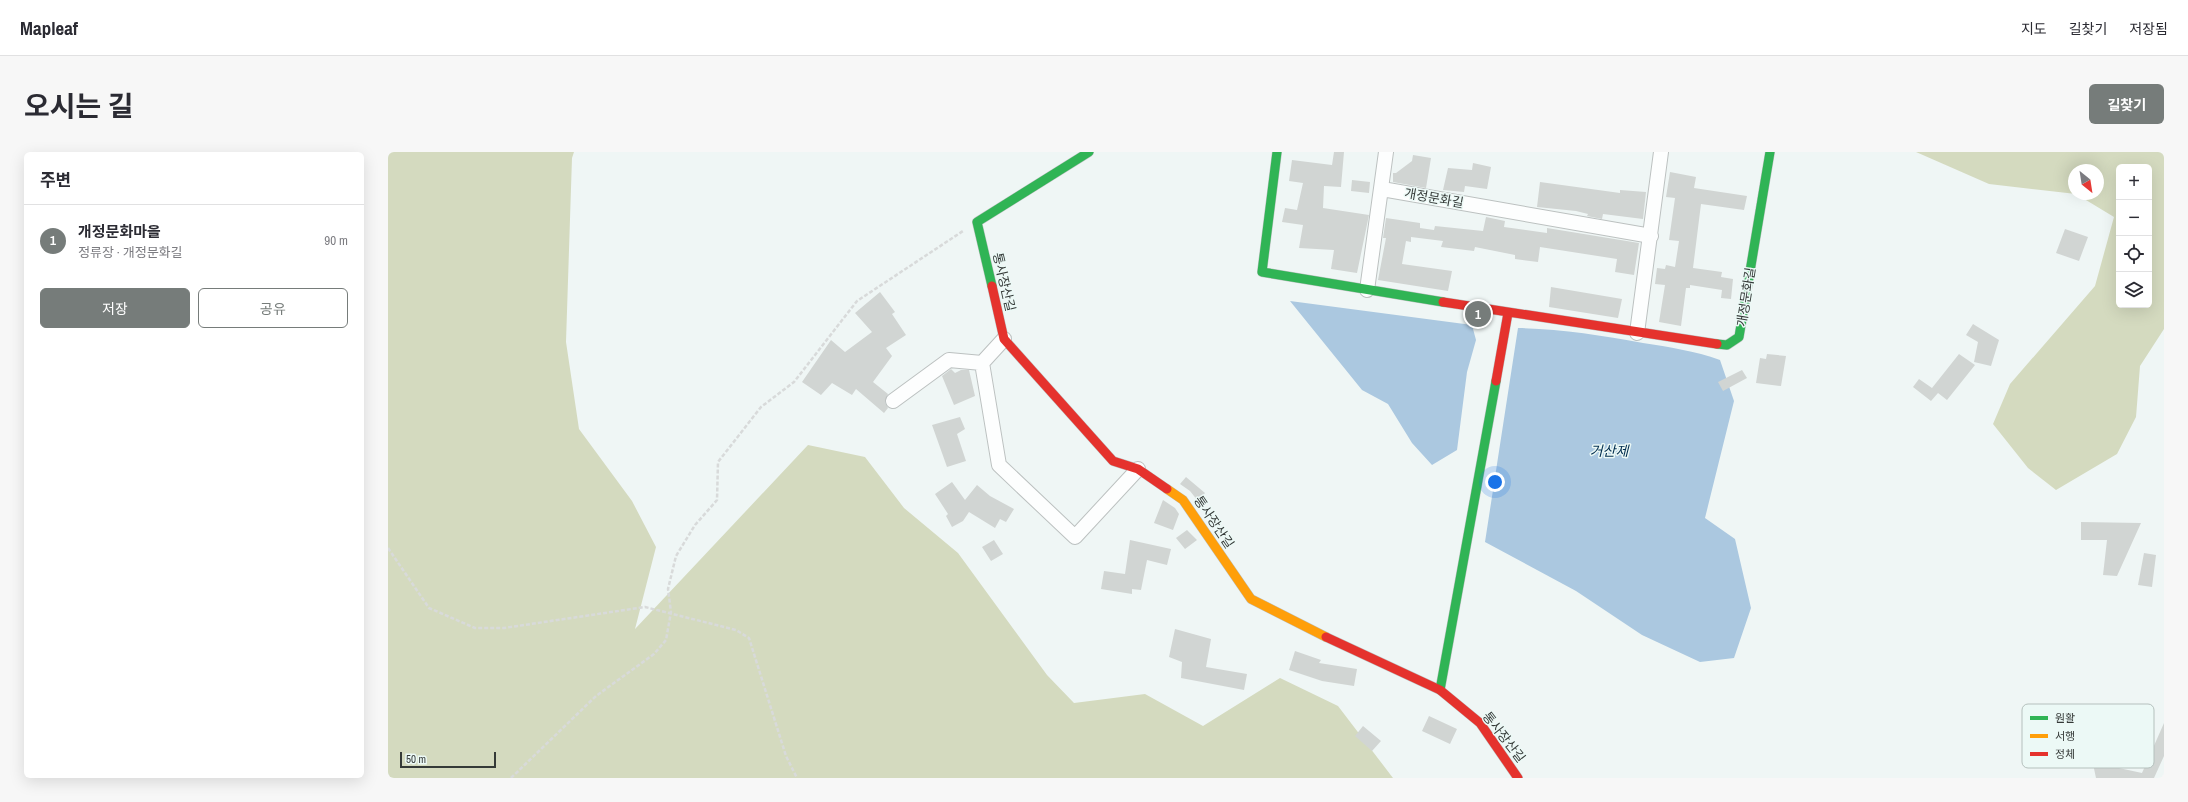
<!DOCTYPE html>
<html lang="ko">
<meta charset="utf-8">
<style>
body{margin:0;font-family:"Archivo Narrow","Noto Sans KR",sans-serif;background:#f7f7f7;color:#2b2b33}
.controls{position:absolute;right:12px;top:12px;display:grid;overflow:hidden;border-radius:6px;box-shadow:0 4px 16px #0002}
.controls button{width:36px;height:36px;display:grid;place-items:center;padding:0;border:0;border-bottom:1px solid #e1e1e2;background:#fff;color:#2b2b33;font:20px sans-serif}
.compass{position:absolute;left:1680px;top:12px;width:36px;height:36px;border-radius:50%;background:#fff;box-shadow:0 4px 16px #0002;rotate:150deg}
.scale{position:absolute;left:12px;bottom:10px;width:96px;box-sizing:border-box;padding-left:4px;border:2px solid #353a38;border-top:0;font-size:11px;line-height:14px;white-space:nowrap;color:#353a38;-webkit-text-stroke:3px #ecf9f6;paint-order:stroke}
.you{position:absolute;left:1107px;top:330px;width:14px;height:14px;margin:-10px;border:3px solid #fff;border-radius:50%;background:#1a73e8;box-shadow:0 0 0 6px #1a73e833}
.badge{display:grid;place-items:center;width:26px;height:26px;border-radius:50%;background:#767c7a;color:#fff;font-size:13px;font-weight:700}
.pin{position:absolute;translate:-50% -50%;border:2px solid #fff;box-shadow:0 1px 4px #0006}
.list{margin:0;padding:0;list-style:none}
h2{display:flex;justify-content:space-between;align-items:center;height:52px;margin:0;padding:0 16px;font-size:17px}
h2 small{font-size:13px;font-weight:400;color:#7c7c81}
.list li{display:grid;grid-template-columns:26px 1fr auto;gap:12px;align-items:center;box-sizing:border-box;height:72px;padding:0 16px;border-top:1px solid #e1e1e2}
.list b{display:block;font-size:15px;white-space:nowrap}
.list p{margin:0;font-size:13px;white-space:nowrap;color:#7c7c81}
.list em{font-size:13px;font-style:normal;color:#7c7c81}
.actions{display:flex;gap:8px;padding:12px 16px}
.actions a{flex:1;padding:9px 0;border:1px solid #767c7a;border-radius:6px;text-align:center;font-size:14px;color:#767c7a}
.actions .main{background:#767c7a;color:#fff}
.icon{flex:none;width:22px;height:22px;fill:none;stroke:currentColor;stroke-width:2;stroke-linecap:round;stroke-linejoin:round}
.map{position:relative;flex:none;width:1776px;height:626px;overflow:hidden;border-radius:6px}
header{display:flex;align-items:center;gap:24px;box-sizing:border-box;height:56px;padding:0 20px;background:#fff;border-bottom:1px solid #e1e1e2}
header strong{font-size:19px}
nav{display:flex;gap:22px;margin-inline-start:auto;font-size:14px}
.intro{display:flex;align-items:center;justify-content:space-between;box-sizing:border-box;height:96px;padding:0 24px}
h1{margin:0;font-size:28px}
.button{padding:10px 18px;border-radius:6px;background:#767c7a;color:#fff;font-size:14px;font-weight:700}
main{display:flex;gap:24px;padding:0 24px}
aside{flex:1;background:#fff;border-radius:6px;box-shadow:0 4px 16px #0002}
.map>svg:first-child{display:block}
.forest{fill:#d4dabf;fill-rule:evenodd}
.water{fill:#abc8e0}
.building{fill:#d1d5d3}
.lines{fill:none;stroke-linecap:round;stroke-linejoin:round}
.street-casing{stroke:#bcc1c0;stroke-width:16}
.fast-casing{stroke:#bcc1c0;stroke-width:10}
.slow-casing{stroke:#bcc1c0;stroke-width:10}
.jam-casing{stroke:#bcc1c0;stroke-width:10}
.path{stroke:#d8dada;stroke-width:2.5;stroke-dasharray:4 2;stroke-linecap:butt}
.street{stroke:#fdfefe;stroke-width:14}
.fast{stroke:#30b455;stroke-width:9}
.slow{stroke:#ff9f0a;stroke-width:9}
.jam{stroke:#e5322d;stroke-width:9}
.labels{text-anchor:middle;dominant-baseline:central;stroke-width:3;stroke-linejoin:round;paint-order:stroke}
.street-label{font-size:13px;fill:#353a38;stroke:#ecf9f6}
.water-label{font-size:14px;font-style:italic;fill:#002d4e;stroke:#ecf9f6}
.key{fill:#ecf9f6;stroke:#b5c0bd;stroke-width:1}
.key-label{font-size:11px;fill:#353a38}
</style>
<header>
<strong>Mapleaf</strong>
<nav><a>지도</a><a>길찾기</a><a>저장됨</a></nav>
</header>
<div class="intro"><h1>오시는 길</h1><a class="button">길찾기</a></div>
<main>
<aside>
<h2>주변<small></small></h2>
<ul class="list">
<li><span class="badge">1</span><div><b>개정문화마을</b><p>정류장 · 개정문화길</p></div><em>90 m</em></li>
</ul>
<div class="actions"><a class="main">저장</a><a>공유</a></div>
</aside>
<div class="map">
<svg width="1776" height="626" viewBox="0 0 1776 626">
<rect width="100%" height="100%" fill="#eff6f5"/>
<path class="forest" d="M0,0H186L184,6L178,190L191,277L244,349L268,395L247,477L420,293L477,305L516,356L570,401L659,523L686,551L757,542L815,574L892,526L950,554L1005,626H0Z
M1528,0H1776V177L1752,214L1748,265L1729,302L1668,338L1640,316L1605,272L1622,232L1707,134L1726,65L1688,42L1601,32ZM1731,15H1761V153H1731ZM1686,18H1710V42H1686Z"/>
<path class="water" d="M902,149L1084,173L1088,188L1079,220L1069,298L1044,313L1024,291L1000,252L974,238Z
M1130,176C1172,177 1213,183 1255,191C1281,195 1307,199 1332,208L1346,249L1317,366L1347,387L1363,456L1346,506L1312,510L1254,483L1188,439L1097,390Z"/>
<path class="building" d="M946,0H956L953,35L936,34L935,56L981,63L969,121L943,117L946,98L911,96L915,73L894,70L897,56L909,58L915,31L901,29L904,8L944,13Z
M1025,3L1043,6L1038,36L1005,30V21H1008L1024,9Z
M1085,11L1103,15L1099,37L1077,34L1076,40L1055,38L1060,16L1084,18Z
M1282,20L1308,25L1306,36L1359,44L1356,58L1313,52L1305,116L1334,120L1333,125L1345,127L1343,147L1333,146L1334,138L1302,133V136H1298L1293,174L1271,170L1277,133L1267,132L1269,116L1277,117L1278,113L1287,115L1291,89L1281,88L1287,46L1278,45Z
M964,28L982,30L981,41L963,39Z
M1152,30L1232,41V38L1258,40L1255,67L1215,62L1214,67L1199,64L1200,62L1188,59L1149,55Z
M1098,65L1117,69L1116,75L1159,81V76L1251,91L1246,123L1227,120L1229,107L1152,95L1150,110L1127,107V103L1087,95L1086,99L1053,95L1055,89L1023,85V90L1018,89L1014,112L1064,119L1060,139L990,128L998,86H995L998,66L1032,71V76L1046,78L1047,74L1095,79Z
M1677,77L1700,85L1691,109L1668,101Z
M1163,135L1234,147L1230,166L1161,155Z
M492,140L507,160L504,162L518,183L498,196L504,204L485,230L500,242L497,250L500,256L496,261L468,237L464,243L444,231L433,243L414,230L443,188L457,200L484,180L467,161Z
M1585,172L1611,188L1603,214L1586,210L1590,190L1578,183Z
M1379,202L1398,204L1393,234L1368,231L1372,206L1378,207Z
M1571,202L1587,213L1559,248L1550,241L1543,249L1525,235L1531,227L1544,236Z
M563,217L567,221L573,218H581L587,244L566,253L554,224Z
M1354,218L1359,226L1335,239L1330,230Z
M572,265L577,277L569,282L578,309L559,315L544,273Z
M798,325L817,341L810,349L802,339L792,332Z
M564,330L577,348L589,333L602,344L626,357L618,370L612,367L607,376L581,360L575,369L564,375L558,364L560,362L547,342Z
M775,348L787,356L791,362L785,378L766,371Z
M1693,370L1753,371L1729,424L1715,423L1719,388H1693Z
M799,378L809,388L797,397L788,386Z
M606,388L615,402L603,409L594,395Z
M742,388L783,397L779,413L759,408L753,438L744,437V442L713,437L716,419L737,422Z
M1756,401L1768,403L1764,435L1750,433Z
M787,477L823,487L818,515L859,522L856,538L793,526L794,510L781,505Z
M907,499L933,508L931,511L969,517L966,534L934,529L901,518Z
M1041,564L1069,577L1062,592L1034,579Z
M1776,571V604L1766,626H1708L1704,607L1717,610V613L1754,621Z
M975,574L993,589L984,599L967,584Z"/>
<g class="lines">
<g class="street-casing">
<path id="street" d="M994,37L1263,84
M979,138L998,0
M1249,181L1273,0
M594,211L611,313L687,385L750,317
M505,249L561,208L594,211L616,187"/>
</g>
<g class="fast-casing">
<path id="fast" d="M889,0L874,120L1055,150
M604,134L589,70L701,0
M1329,192L1339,193L1351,185L1382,0
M1052,538L1108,229"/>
</g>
<g class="slow-casing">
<path id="slow" d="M779,337L795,348L863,447L938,485"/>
</g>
<g class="jam-casing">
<path id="jam" d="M604,134L616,187L725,309L750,317L779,337
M1055,150L1329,192
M1108,229L1120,161
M938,485L1052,538L1092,571L1130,626"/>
</g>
<path class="path" d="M0,396L41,456L87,476H116L257,455L348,478L361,486L398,604L409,626
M123,626L208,544L266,502L278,488L283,460L280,437L288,404L307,373L329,348L330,310L373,255L406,230L469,149L575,79"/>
<use href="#street" class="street"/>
<use href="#fast" class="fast"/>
<use href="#slow" class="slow"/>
<use href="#jam" class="jam"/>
</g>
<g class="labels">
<g class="street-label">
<text transform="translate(1046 46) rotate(10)">개정문화길</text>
<text transform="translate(616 130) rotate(77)">통사장산길</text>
<text transform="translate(1358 145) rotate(-81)">개정문화길</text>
<text transform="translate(826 370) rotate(56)">통사장산길</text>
<text transform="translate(1116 585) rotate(52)">통사장산길</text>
</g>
<g class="water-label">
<text x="1221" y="299">거산제</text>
</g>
</g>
<rect x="1634" y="552" width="132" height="64" rx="6" class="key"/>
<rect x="1642" y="564" width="18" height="4" fill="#30b455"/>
<rect x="1642" y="582" width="18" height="4" fill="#ff9f0a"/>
<rect x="1642" y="600" width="18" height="4" fill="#e5322d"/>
<g class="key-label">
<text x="1667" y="570">원활</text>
<text x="1667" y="588">서행</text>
<text x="1667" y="606">정체</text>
</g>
</svg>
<div class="controls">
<button>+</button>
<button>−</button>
<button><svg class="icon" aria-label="locate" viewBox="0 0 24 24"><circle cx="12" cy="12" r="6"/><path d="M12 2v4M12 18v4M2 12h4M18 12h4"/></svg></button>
<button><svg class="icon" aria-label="layers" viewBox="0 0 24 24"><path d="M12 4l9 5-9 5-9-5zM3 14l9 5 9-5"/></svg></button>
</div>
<svg class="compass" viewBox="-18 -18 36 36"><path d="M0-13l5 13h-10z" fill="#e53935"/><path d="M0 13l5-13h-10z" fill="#7c7c81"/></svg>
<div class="scale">50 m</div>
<div class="you"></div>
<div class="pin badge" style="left:1090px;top:162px">1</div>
</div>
</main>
